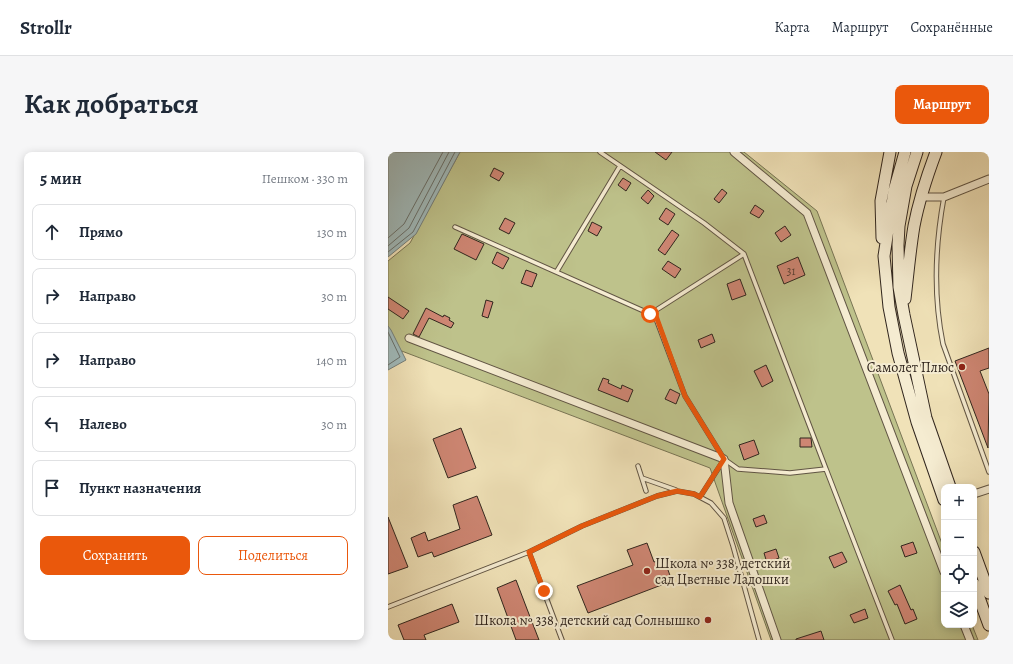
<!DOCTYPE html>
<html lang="ru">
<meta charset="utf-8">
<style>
body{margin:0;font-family:Alegreya,serif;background:#f6f6f7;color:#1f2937}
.controls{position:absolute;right:12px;bottom:12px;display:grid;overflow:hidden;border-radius:8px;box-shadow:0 2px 10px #0003}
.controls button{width:36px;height:36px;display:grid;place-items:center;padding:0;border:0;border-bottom:1px solid #e0e1e3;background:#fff;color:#1f2937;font:20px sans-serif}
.stop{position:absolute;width:12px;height:12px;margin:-9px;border:3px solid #ea580c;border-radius:50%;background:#fff}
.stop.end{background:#ea580c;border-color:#fff;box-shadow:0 1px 4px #0008}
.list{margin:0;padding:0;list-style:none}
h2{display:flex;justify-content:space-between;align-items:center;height:52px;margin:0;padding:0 16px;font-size:17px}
h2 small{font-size:13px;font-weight:400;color:#747a83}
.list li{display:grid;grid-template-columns:26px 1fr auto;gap:12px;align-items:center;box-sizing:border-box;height:56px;margin:0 8px 8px;padding:0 8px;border:1px solid #e0e1e3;border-radius:8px}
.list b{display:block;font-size:15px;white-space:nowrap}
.list em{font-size:13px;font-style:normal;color:#747a83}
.actions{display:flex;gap:8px;padding:12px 16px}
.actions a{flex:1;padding:9px 0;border:1px solid #ea580c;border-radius:8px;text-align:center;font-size:14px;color:#ea580c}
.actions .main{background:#ea580c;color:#fff}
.icon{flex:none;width:22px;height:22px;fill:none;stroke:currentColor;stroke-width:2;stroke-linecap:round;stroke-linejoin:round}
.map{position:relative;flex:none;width:601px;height:488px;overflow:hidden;border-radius:8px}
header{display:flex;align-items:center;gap:24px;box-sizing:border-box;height:56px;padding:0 20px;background:#fff;border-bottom:1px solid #e0e1e3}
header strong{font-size:19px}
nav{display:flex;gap:22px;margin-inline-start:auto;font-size:14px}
.intro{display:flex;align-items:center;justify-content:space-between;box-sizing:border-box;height:96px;padding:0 24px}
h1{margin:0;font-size:28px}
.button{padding:10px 18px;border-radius:8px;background:#ea580c;color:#fff;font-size:14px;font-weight:700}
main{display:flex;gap:24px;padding:0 24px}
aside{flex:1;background:#fff;border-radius:8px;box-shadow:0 2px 10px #0003}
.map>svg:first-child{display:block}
.green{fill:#bec28b;stroke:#787454}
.water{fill:#a0babb;stroke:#747f7c}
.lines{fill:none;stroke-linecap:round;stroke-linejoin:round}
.shore{stroke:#68706c;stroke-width:1}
.building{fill:#ce8673;stroke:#31261e}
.lane-casing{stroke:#615544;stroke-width:5.5}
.street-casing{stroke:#615544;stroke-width:9}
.secondary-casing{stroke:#31261e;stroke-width:13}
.lane{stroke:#f5ecd1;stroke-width:3.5}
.street{stroke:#f5ecd1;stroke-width:7}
.secondary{stroke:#f5ecd1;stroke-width:11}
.route{stroke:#ea580c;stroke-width:5}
.poi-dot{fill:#8f2418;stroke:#f5ecd1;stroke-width:1.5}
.labels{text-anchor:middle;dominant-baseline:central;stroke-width:4;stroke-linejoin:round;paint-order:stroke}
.number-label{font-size:12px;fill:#583e33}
.poi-label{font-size:14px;fill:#31261e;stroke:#f5ecd1;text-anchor:end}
</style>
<header>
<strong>Strollr</strong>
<nav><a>Карта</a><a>Маршрут</a><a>Сохранённые</a></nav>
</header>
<div class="intro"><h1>Как добраться</h1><a class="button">Маршрут</a></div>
<main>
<aside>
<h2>5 мин<small>Пешком · 330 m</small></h2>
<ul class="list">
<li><svg class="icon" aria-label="ahead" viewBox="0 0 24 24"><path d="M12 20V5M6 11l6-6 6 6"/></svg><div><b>Прямо</b></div><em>130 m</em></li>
<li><svg class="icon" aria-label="right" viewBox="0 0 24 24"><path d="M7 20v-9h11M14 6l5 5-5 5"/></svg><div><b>Направо</b></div><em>30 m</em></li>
<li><svg class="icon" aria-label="right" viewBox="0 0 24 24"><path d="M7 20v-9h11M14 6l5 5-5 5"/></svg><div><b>Направо</b></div><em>140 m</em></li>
<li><svg class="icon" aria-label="left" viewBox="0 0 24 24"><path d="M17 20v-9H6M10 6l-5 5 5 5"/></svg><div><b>Налево</b></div><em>30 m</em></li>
<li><svg class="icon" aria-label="arrive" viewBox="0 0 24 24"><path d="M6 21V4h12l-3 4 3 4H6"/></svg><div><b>Пункт назначения</b></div></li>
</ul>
<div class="actions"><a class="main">Сохранить</a><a>Поделиться</a></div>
</aside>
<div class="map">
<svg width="601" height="488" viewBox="0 0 601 488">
<rect width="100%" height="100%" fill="#f0e2b8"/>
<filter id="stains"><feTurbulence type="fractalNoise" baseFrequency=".005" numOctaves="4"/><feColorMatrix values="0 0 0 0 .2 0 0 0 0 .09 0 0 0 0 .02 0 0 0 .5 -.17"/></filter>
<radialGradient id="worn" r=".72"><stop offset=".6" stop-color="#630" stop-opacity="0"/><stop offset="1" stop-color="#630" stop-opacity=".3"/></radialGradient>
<path class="green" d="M72,0H356L429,59L556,397V473H584L590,488H383L322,316L11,198L0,176V109L22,91Z"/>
<path class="water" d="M0,0H72L28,82L0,105Z
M0,174L3,178L18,208L0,218Z"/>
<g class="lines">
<path class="shore" d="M0,86L16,72L55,0
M0,94L21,76L61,0
M0,100L25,80L67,0
M0,180L12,205L0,213"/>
</g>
<path class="building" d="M267,0H284L278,8Z
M106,16L116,21L111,29L102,24Z
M235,26L243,31L238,39L230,33Z
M334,37L339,41L331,51L326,47Z
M260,38L266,44L260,52L253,46Z
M367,53L376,59L371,66L362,61Z
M278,56L287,62L280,73L271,67Z
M117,66L127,71L121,82L111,77Z
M204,70L214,75L209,84L200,79Z
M397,74L403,83L393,90L387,81Z
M284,78L291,83L277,103L270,98Z
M74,82L96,92L88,108L66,97Z
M109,100L121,106L115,117L104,111Z
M410,105L417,123L396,132L389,114Z
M280,109L293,117L287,126L274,117Z
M138,118L149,122L144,135L133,131Z
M352,127L358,143L344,148L339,132Z
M0,145L21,159L15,167L0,157Z
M98,148L105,150L100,166L94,164Z
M38,156L55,165L56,163L62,166L61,168L66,171L63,176L41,166L31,185L25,182Z
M324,182L327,190L313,196L310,188Z
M601,196V216L592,219L601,242L600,296L567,209Z
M378,213L385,229L374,235L366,219Z
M215,226L221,228L220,231L233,237L234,233L245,238L240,250L210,238Z
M282,237L292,242L288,252L277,247Z
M73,276L88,316L60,326L45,287Z
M412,286H423L424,295H412Z
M366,288L371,302L356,308L351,293Z
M89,344L104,383L46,405L44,400L30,405L23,386L37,380L40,389L72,377L65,353Z
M376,363L379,371L368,375L365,367Z
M0,365L20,415L0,422Z
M525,390L529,401L517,405L513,394Z
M259,391L266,410L276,407L284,429L200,461L189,434L245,413L239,398Z
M388,397L391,406L379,411L376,401Z
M454,400L459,410L446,416L441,405Z
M128,428L139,457L151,488H128L109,436Z
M512,433L523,458L525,457L529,467L517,472L509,452L507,453L500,439Z
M64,452L71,470L36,483L38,488H16L10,473Z
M477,457L480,466L466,471L462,463Z
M433,479L436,488H408V487Z"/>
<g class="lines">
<g class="lane-casing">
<path id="lane" d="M556,45C547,94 545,143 555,192L601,320
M67,75L267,164L297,244L336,307L350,317L402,321L438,317L356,102L316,71L212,0
M169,119L232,14
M262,162L356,102
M250,314L258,339
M438,317L504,488
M254,326L288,338
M312,345L335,309
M141,400L194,374L269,344L289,339L306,342L323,351L336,366L345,394L371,488
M0,455L141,400L174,488"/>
</g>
<g class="street-casing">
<path id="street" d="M346,0L419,61L556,420
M533,45H556L601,27
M21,186L336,307L341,351L389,488
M586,342L601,337
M576,473L582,488"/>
</g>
<g class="secondary-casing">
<path id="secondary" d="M517,0L506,39L496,104L501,155L510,201L529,270L556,348
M529,0L518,34L511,74L510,93L511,135L516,163L538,266L562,335
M494,86L493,49L502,0
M517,147C520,122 522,98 526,74C531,48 539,24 548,0
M586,400L601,441
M586,432L601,473"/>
</g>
<use href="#lane" class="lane"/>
<use href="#street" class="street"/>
<use href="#secondary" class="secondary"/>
</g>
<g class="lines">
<path class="route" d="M156,439L141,400L194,374L269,344L289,339L306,342L312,345L336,307L297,244L268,164L262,162"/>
</g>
<g class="poi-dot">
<circle cx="574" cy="215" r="4"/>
<circle cx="259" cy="419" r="4"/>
<circle cx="320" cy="468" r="4"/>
</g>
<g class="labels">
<g class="number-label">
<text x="403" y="119">31</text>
</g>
<g class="poi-label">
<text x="566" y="215">Самолет Плюс</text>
<text x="267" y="411" text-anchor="start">Школа № 338, детский<tspan x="267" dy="16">сад Цветные Ладошки</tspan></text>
<text x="312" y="468">Школа № 338, детский сад Солнышко</text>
</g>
</g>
<rect width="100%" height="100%" filter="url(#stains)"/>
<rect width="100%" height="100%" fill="url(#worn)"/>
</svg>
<div class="controls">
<button>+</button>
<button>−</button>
<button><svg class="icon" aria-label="locate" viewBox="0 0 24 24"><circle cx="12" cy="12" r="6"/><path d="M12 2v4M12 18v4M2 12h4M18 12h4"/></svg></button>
<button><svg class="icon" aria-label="layers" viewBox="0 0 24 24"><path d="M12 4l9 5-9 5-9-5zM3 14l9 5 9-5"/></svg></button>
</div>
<div class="stop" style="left:262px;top:162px"></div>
<div class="stop end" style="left:156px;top:439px"></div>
</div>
</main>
